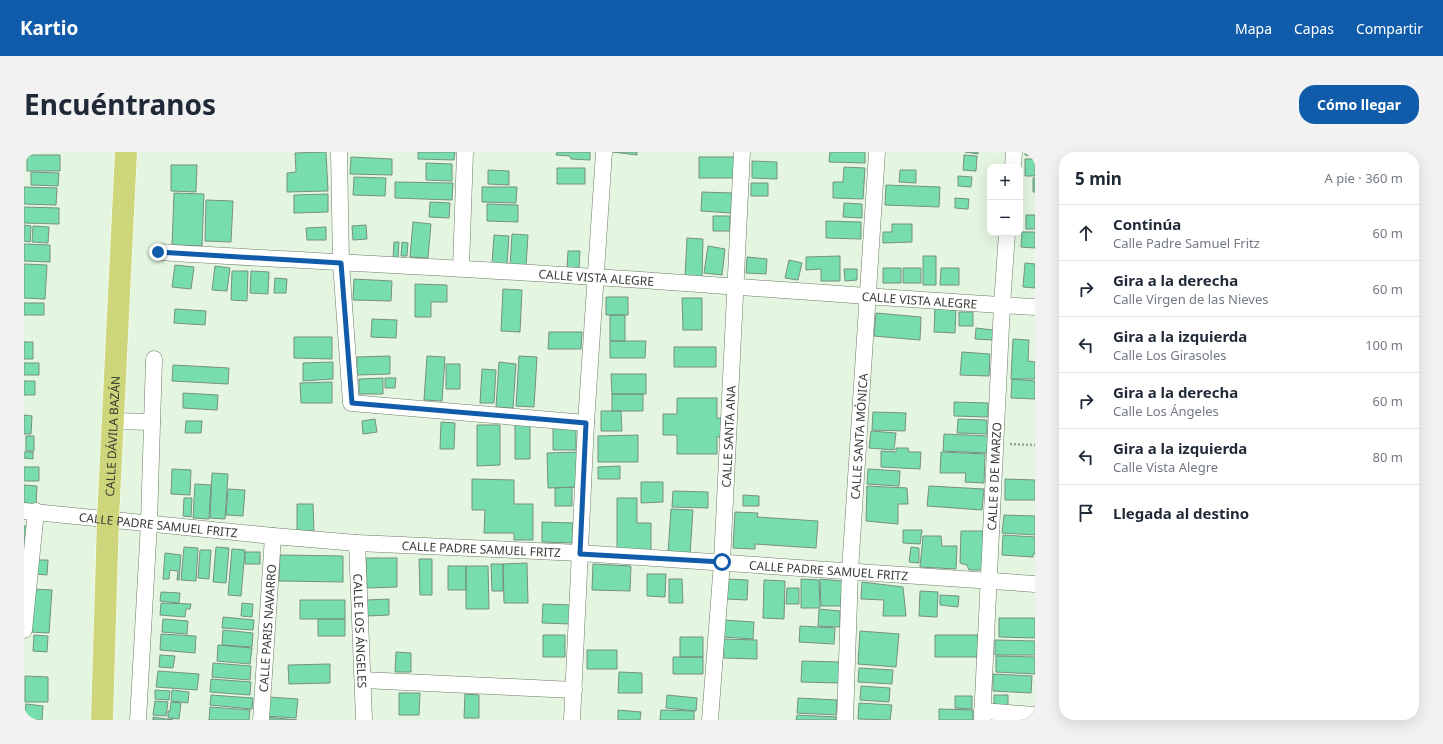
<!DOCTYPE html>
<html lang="es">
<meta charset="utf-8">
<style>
body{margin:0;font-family:"Noto Sans",sans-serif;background:#f2f2f3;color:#1f2937}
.controls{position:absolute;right:12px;top:12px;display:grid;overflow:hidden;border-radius:8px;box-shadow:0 4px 16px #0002}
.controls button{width:36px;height:36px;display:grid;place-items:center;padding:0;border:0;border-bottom:1px solid #e0e1e3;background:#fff;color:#1f2937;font:20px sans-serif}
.stop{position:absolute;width:12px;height:12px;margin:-9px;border:3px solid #105cab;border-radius:50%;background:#fff}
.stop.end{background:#105cab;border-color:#fff;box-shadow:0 1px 4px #0008}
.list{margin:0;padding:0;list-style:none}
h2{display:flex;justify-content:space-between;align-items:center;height:52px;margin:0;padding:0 16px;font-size:17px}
h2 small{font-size:13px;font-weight:400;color:#747a83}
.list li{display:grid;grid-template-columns:26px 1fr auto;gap:12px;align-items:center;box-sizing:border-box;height:56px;padding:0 16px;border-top:1px solid #e0e1e3}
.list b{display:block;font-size:15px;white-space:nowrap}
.list p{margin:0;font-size:13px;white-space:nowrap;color:#747a83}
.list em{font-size:13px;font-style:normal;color:#747a83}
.icon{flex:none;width:22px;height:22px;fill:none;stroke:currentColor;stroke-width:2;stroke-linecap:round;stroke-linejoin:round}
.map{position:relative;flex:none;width:1011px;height:568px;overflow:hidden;border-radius:16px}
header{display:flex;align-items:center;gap:24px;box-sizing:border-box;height:56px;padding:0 20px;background:#105cab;color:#fff}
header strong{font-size:19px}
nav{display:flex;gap:22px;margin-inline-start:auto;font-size:14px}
.intro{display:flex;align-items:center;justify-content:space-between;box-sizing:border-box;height:96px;padding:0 24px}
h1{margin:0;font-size:28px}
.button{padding:10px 18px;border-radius:16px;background:#105cab;color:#fff;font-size:14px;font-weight:700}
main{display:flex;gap:24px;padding:0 24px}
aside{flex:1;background:#fff;border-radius:16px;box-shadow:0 4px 16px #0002}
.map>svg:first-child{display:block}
.building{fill:#78ddad;stroke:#769082}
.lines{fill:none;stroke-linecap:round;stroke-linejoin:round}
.street-casing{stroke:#6d7d68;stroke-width:17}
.primary-casing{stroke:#fff;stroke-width:23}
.path{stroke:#9aa796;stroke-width:2.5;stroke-dasharray:2 2;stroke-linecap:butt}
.street{stroke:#fff;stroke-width:16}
.primary{stroke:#cdd67a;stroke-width:22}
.route{stroke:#105cab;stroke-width:5}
.labels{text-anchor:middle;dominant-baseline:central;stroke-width:3.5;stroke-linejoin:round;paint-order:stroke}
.street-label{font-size:12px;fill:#363d34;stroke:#fbfffa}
</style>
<header>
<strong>Kartio</strong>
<nav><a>Mapa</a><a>Capas</a><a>Compartir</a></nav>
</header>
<div class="intro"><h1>Encuéntranos</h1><a class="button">Cómo llegar</a></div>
<main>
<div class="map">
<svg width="1011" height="568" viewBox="0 0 1011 568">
<rect width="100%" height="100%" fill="#e4f6df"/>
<path class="building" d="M302,0L304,39L263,40V21L272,20L271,1Z
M394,0H431L430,8L394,7Z
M533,0H566V8L547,7L546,4L532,3Z
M589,0H613V3Z
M806,0H841V11L805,10Z
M941,0H954V2Z
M1001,0H1011V4L1001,3Z
M3,3H36V19H3Z
M940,3L953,4L952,19L939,18Z
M327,5L368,7V23L326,22Z
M675,5H710L709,26H675Z
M1001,7H1011V24H1001Z
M728,9L753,10V27L728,26Z
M402,11L428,12V29L402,28Z
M147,13H173L172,40L147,39Z
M820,15L841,16L839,47L809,46V30H819Z
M533,16H561V32H533Z
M464,18L485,19V33L464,32Z
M876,18H892V31L875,30Z
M7,20L35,21L34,34L7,33Z
M934,24L948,25L947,35L934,34Z
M330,25L362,26L361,44L329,43Z
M1009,26H1011V40H1009Z
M371,30L429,31L428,48L371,46Z
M727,31H744V44H727Z
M862,33L916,35L915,55L861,53Z
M0,35L33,36L32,53L0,52Z
M458,35H493L492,51L458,50Z
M678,40L708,41L707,61L677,59Z
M150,41L180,42L178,94L148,93Z
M304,42V60L270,61V43Z
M931,46L945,47L944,57L931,56Z
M182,48L209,49L207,90L181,89Z
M406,50L426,51L425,66L405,65Z
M820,51L838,52V66L819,65Z
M463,52L494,53V70L463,69Z
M0,55L35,56V72L0,71Z
M1002,63H1011V77H1002Z
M689,64H706V79H689Z
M802,69L837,70V87L802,86Z
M389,70L407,72L404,106L386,105Z
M868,72H888V90L859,91V80H868Z
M0,73L7,74L6,90L0,89Z
M342,73L343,87L329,88L328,74Z
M9,74L25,75L24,91L8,90Z
M302,75V88H283L282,76Z
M998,80H1011V96L997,95Z
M488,82L504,83L502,115L486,114Z
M470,83L485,84L483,113L468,112Z
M663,86L679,87L678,126L661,125Z
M370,90H375L374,106H369Z
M378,90L384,91L383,104H377Z
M0,92L26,93V110L0,109Z
M684,94L701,97L698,123L680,121Z
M544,99H556L555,117H543Z
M816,104V129H797V117L782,118V105Z
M899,104H912V133H899Z
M723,105L743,107L742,122L722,121Z
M765,108L778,111L774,128L761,126Z
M1001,111L1011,112V136L999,135Z
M0,112L23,113L21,147L0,146Z
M151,113L170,115L167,137L148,135Z
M191,114L206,116L203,139L188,138Z
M859,116H877V131H859Z
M879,116H897V131H879Z
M917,116H935V133H916Z
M820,117H833V128L821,129Z
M208,119H224L223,149L207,148Z
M227,119L245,120L244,142L226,141Z
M251,126L263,127L262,141H250Z
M330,127L368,129L367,149L329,148Z
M391,132L423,133V150H407V165H391Z
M479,137L498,138L496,180L477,179Z
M582,145H604V163H582Z
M658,146H678V178H659Z
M0,151H20V163H0Z
M911,156L932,157L931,181L910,180Z
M151,157L182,159L181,173L150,171Z
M935,160H949V174H935Z
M852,161L897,165L896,188L850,184Z
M586,163H601V189H586Z
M348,167L373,168L372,186L347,185Z
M952,176L969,178L968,188L951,187Z
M525,180H558L557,197H524Z
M270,185H308V207L270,206Z
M989,187L1005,188L1004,209L1011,210V227H987Z
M586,189H622L621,206H586Z
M0,190H9V207H0Z
M650,195H692V215H650Z
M938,200L966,202L965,224L936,223Z
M366,204V222L333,223V205Z
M403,204L421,205L418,249L400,248Z
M495,204L513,205L510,255L492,254Z
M309,210V227L279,229V211Z
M475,210L492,212L489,256L472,255Z
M0,211H15V223H0Z
M422,212H436V237H422Z
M149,213L205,216L204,232L148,229Z
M458,217L472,218L470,251H456Z
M587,222H622V242H588Z
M359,226V242H335V227Z
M361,226H372L371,236H361Z
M988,227L1011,229V247L987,246Z
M0,229H11V243H0Z
M308,230V251H277L276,231Z
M159,241L194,243L193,258L159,256Z
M588,242H619V259H588Z
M653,246H693V266H697V285H693V302H653V283H639V262H653Z
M930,250L964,251V265L930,264Z
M577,259H597L598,279H577Z
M849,260L882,261L881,279L848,278Z
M0,263L8,264L7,282H0Z
M351,267L353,280L339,282L338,269Z
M934,267L963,268V282L933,281Z
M162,269H178L177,281H161Z
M417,270L431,271L430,297H416Z
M453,273H476V313L453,314Z
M491,273H506V307H491Z
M529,274H552V298H529Z
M847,279L872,281L870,298L845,296Z
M920,282L964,284L963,301L919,299Z
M614,283V310H574V284Z
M2,284H10V299H2Z
M872,296H884L885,300H897L896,317L857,315V299L872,300Z
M0,300H9V307L0,306Z
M555,300L556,335L524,336L523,301Z
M917,300L961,302L960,331L941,330L942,321H916Z
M596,314V327H574V315Z
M0,315H15V329H0Z
M148,317L167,318L166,343L147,342Z
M844,317L876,319L875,334L843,332Z
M188,321L204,322L201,367L186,366Z
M448,327L490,328V352H509V388H490V381H460L461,358H448Z
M981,327L1011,328V348H981Z
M617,330H639V350L617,351Z
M171,332L187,333L185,367L169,366Z
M0,333L13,334L12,352L0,351Z
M843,334L883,336L884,352H874V372L842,369Z
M905,334L960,337L958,358L903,354Z
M548,335V354H531V336Z
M204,337L221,338L219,364L202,363Z
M649,339L684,340V356L648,355Z
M719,343L735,344V354H719Z
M160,346H168L167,365L159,364Z
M593,346H613V371H627V399H593Z
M273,352H289L290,379H273Z
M647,357L669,358L666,403L644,401Z
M711,360L734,361L733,365L794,369L792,396L731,392V397L709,396Z
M980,363L1011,364V383L978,381Z
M518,370L549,371L548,391L518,390Z
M0,374H5L4,393H0Z
M879,378H898L896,392L879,391Z
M937,379H959L958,418H945L943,413L936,411Z
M979,383L1011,385V402H1009V405L978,403Z
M899,384H917L918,394H933L932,417L896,415Z
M160,395L174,396L172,429L157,428Z
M192,395L205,396L202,431L189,430Z
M887,395L895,396V411L885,410Z
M208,397L221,398L217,444L204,443Z
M176,398H187L185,427L174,426Z
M221,400H236V412H221Z
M141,401L157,403L155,428H153L154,419L146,418L145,427H139Z
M256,403L319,404V430L255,429Z
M342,406H373V435L343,436Z
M395,407H408V443H396Z
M13,408H24L23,423L12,422Z
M503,411L504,451H480L479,412Z
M467,412H479V439H468Z
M569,412L607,414L606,439L568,438Z
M424,414H442V438H424Z
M442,414H464L465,457H442Z
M623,422H642L641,445L623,444Z
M645,427H658L659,451H645Z
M702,427L724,428L723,448L701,447Z
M777,427L795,428L796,456H777Z
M796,427L818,429L817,454H797Z
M740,428L761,429L760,467L739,466Z
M838,430L879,435L882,464H859L860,448L837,447Z
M763,436H775V452H762Z
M9,437L28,438L25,481L6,480Z
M896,439L914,440L913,465L895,464Z
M137,440L156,441L155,451L136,449Z
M916,443L935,444L934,455L916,453Z
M365,447V463L343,464V448Z
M276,448H321V467H276Z
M137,451L167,452L166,457H162L161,465L136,463Z
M218,451L229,452L228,465L217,464Z
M519,452L548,453L547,472L518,471Z
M795,457L816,459V475L794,474Z
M199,465L230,468L229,478L198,476Z
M975,466H1011V486L975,485Z
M139,467L164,469L163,482L138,480Z
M294,467H321V484H294Z
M700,468L730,470L729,487L699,485Z
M776,474L811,476L810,492L775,490Z
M199,478L229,481L228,495L198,493Z
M836,479L875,482L872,515L834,512Z
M137,482L172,484L171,501L136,498Z
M10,483L24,484L23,500L9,499Z
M519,483H541V505H519Z
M911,483H954L953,505H911Z
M656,485H679V505H656Z
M699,487L733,488V507L700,506Z
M971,488L1011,489V503H971Z
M194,493L228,496L226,512L193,509Z
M563,498H593V517H563Z
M372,500L387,501V520H371Z
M136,503L151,504L149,516L135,515Z
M972,504L1011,505V522L972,520Z
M649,505H679V522H649Z
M778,509L816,510V531L777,530Z
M189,511L227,514L226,528L188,525Z
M306,512V531L265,532L264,513Z
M835,516L869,518L868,532L834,530Z
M134,519L175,522L173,538L132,535Z
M595,520L618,521V541H594Z
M969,522L1008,524L1007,541L969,539Z
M1,524L24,525V550H1Z
M187,527L227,530L226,543L186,540Z
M837,534L866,536L865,550L836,548Z
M131,538L146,539L145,548L131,547Z
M148,538L165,540L164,551L147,549Z
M375,541H396L395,563H375Z
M441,542L455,543V566H440Z
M187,543L229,546L228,557L186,553Z
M643,543L673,546L672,559L642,556Z
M970,543H984V557H970Z
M931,544H948V557L931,556Z
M244,545L274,547L272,566L242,564Z
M774,546L813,548L812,563L773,561Z
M131,549L144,550L142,564L129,563Z
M147,550L157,551L155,567L144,566V559H146Z
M835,551L868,553L866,568L834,567Z
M2,552L19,554L18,568H0Z
M186,555L226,558L225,568H185Z
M915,557L949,558V568H915Z
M594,558L617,560L616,568H594Z
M637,558L670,559V568H636Z
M773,563L812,565V568H772Z
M129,565L149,568H129Z
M242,565L273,568H242Z"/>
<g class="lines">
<g class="street-casing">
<g id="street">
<path d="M315,0L317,111L327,251L562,271"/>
<path d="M989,15L990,0"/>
<path id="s1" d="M134,100C279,109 425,115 570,125C717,134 864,147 1011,155"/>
<path d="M437,116L441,0"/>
<path d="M89,269L128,270"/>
<path id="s2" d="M0,359L249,384L333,391L556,401L1011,432"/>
<path id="s3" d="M333,391L340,568"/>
<path d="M0,478L12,359"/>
<path d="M339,528L550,538"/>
<path d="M958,559L1011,563"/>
<path d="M114,568L125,371L130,207"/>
<path id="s4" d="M237,568L249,384"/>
<path d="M548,568L562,271L580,0"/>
<path id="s5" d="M686,568L698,410L718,0"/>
<path id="s6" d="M821,568L826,419L853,0"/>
<path id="s7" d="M958,568L978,153L983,81"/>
</g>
</g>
<g class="primary-casing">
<g id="primary">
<path id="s8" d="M78,568L84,367L102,0"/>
</g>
</g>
<path class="path" d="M986,292L1011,293"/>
<use href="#street" class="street"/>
<use href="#primary" class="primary"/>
</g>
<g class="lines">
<path class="route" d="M134,100L317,111L328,251L562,271L556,402L698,410"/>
</g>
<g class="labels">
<g class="street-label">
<text stroke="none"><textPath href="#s1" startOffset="439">CALLE VISTA ALEGRE</textPath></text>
<text stroke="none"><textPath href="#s1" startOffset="763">CALLE VISTA ALEGRE</textPath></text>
<text stroke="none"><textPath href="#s8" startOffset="284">CALLE DÁVILA BAZÁN</textPath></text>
<text stroke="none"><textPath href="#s5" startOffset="284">CALLE SANTA ANA</textPath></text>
<text stroke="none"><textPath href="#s6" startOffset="284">CALLE SANTA MÓNICA</textPath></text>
<text stroke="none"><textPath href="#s7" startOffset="244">CALLE 8 DE MARZO</textPath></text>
<text stroke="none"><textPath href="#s2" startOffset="135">CALLE PADRE SAMUEL FRITZ</textPath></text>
<text stroke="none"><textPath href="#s2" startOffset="459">CALLE PADRE SAMUEL FRITZ</textPath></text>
<text stroke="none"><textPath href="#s2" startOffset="807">CALLE PADRE SAMUEL FRITZ</textPath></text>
<text stroke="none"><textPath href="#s4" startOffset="92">CALLE PARIS NAVARRO</textPath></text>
<text stroke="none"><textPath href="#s3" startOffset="88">CALLE LOS ÁNGELES</textPath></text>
</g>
</g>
</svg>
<div class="controls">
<button>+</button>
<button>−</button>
</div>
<div class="stop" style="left:698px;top:410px"></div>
<div class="stop end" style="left:134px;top:100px"></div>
</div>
<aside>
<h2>5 min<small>A pie · 360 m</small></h2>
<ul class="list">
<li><svg class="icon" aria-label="ahead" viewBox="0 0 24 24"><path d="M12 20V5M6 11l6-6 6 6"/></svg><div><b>Continúa</b><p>Calle Padre Samuel Fritz</p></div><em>60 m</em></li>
<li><svg class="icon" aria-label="right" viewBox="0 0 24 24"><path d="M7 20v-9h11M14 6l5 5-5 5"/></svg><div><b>Gira a la derecha</b><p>Calle Virgen de las Nieves</p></div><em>60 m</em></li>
<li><svg class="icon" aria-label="left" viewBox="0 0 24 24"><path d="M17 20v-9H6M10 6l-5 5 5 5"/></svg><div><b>Gira a la izquierda</b><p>Calle Los Girasoles</p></div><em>100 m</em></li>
<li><svg class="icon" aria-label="right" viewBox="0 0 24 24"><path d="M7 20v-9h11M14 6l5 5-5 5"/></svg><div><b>Gira a la derecha</b><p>Calle Los Ángeles</p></div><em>60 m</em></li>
<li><svg class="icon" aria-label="left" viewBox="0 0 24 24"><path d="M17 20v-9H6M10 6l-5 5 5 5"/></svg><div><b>Gira a la izquierda</b><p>Calle Vista Alegre</p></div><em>80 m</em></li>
<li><svg class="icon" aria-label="arrive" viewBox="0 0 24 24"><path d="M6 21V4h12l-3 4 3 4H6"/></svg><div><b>Llegada al destino</b></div></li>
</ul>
</aside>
</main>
